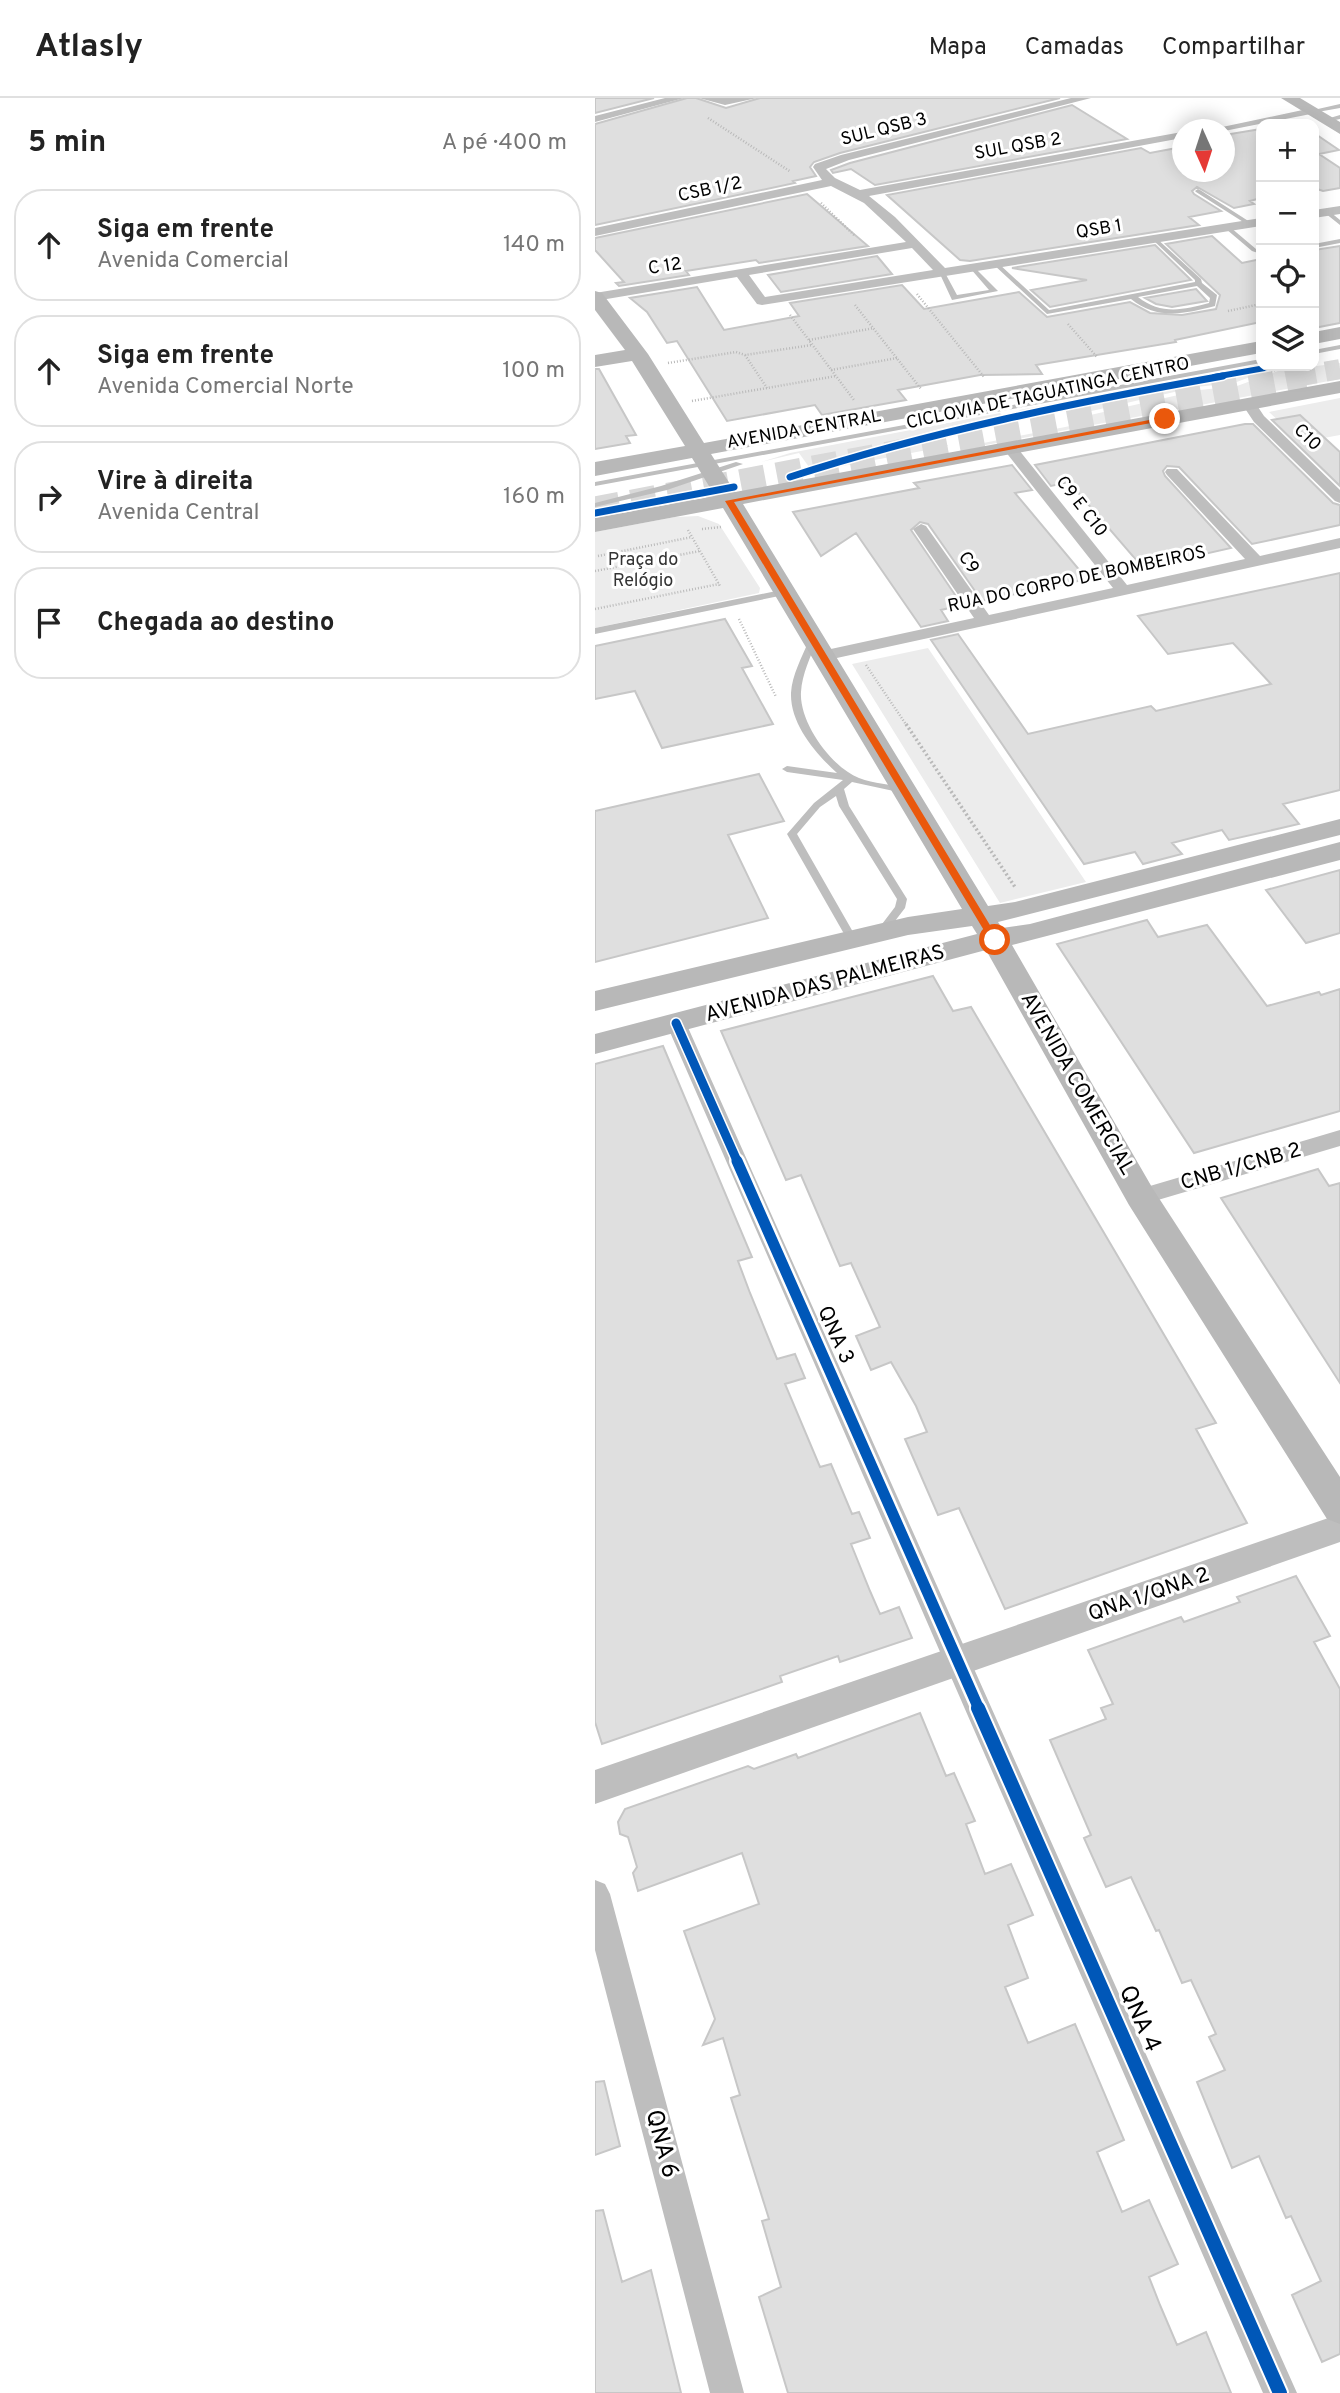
<!DOCTYPE html>
<html lang="pt">
<meta charset="utf-8">
<style>
body{margin:0;font-family:Overpass,sans-serif;background:#f6f6f6;color:#222}
.controls{position:absolute;right:21px;top:21px;display:grid;overflow:hidden;border-radius:14px;box-shadow:0 4px 18px #0003}
.controls button{width:63px;height:63px;display:grid;place-items:center;padding:0;border:0;border-bottom:2px solid #e0e0e0;background:#fff;color:#222;font:35px sans-serif}
.compass{position:absolute;left:577px;top:21px;width:63px;height:63px;border-radius:50%;background:#fff;box-shadow:0 4px 18px #0003;rotate:177deg}
.stop{position:absolute;width:21px;height:21px;margin:-16px;border:5px solid #ea580c;border-radius:50%;background:#fff}
.stop.end{background:#ea580c;border-color:#fff;box-shadow:0 2px 7px #0008}
.list{margin:0;padding:0;list-style:none}
h2{display:flex;justify-content:space-between;align-items:center;height:91px;margin:0;padding:0 28px;font-size:30px}
h2 small{font-size:23px;font-weight:400;color:#767676}
.list li{display:grid;grid-template-columns:46px 1fr auto;gap:21px;align-items:center;box-sizing:border-box;height:112px;margin:0 14px 14px;padding:0 14px;border:2px solid #e0e0e0;border-radius:28px}
.list b{display:block;font-size:26px;white-space:nowrap}
.list p{margin:0;font-size:23px;white-space:nowrap;color:#767676}
.list em{font-size:23px;font-style:normal;color:#767676}
.icon{flex:none;width:38px;height:38px;fill:none;stroke:currentColor;stroke-width:2;stroke-linecap:round;stroke-linejoin:round}
.map{position:relative;flex:none;width:745px;height:2295px;overflow:hidden}
header{display:flex;align-items:center;gap:42px;box-sizing:border-box;height:98px;padding:0 35px;background:#fff;border-bottom:2px solid #e0e0e0}
header strong{font-size:33px}
nav{display:flex;gap:38px;margin-inline-start:auto;font-size:24px}
main{display:flex}
aside{flex:1;background:#fff}
.map>svg:first-child{display:block}
.green{fill:#ececec}
.building{fill:#dfdfdf;stroke:#c7c7c7;stroke-width:2}
.lines{fill:none;stroke-linecap:round;stroke-linejoin:round}
.primary-tunnel-far1{stroke:#d9d9d9;stroke-width:20;stroke-dasharray:20 10;stroke-linecap:butt}
.primary-tunnel{stroke:#d9d9d9;stroke-width:25;stroke-dasharray:25 12;stroke-linecap:butt}
.path-far1{stroke:#b9b9b9;stroke-width:2.5;stroke-dasharray:1 2;stroke-linecap:butt}
.path{stroke:#b9b9b9;stroke-width:3.5;stroke-dasharray:2 2.5;stroke-linecap:butt}
.service{fill:#bebebe;fill-rule:evenodd}
.minor{fill:#bebebe;fill-rule:evenodd}
.tertiary{fill:#bebebe;fill-rule:evenodd}
.secondary{fill:#b8b8b8;fill-rule:evenodd}
.cycleway-far4-casing{stroke:#fff;stroke-width:9}
.cycleway-far3-casing{stroke:#fff;stroke-width:10}
.cycleway-far2-casing{stroke:#fff;stroke-width:12}
.cycleway-far1-casing{stroke:#fff;stroke-width:16}
.cycleway-casing{stroke:#fff;stroke-width:18}
.cycleway-far4{stroke:#0057b8;stroke-width:6}
.cycleway-far3{stroke:#0057b8;stroke-width:7}
.cycleway-far2{stroke:#0057b8;stroke-width:9}
.cycleway-far1{stroke:#0057b8;stroke-width:11}
.cycleway{stroke:#0057b8;stroke-width:14}
.route{fill:#ea580c}
.labels{text-anchor:middle;dominant-baseline:central;stroke-width:6;stroke-linejoin:round;paint-order:stroke}
.far-street-label{font-size:18px;fill:#000;stroke:#fff}
.far-park-label{font-size:18px;fill:#333;stroke:#fff}
.street-label{font-size:21px;fill:#000;stroke:#fff}
.near-street-label{font-size:24px;fill:#000;stroke:#fff}
</style>
<header>
<strong>Atlasly</strong>
<nav><a>Mapa</a><a>Camadas</a><a>Compartilhar</a></nav>
</header>
<main>
<aside>
<h2>5 min<small>A pé · 400 m</small></h2>
<ul class="list">
<li><svg class="icon" aria-label="ahead" viewBox="0 0 24 24"><path d="M12 20V5M6 11l6-6 6 6"/></svg><div><b>Siga em frente</b><p>Avenida Comercial</p></div><em>140 m</em></li>
<li><svg class="icon" aria-label="ahead" viewBox="0 0 24 24"><path d="M12 20V5M6 11l6-6 6 6"/></svg><div><b>Siga em frente</b><p>Avenida Comercial Norte</p></div><em>100 m</em></li>
<li><svg class="icon" aria-label="right" viewBox="0 0 24 24"><path d="M7 20v-9h11M14 6l5 5-5 5"/></svg><div><b>Vire à direita</b><p>Avenida Central</p></div><em>160 m</em></li>
<li><svg class="icon" aria-label="arrive" viewBox="0 0 24 24"><path d="M6 21V4h12l-3 4 3 4H6"/></svg><div><b>Chegada ao destino</b></div></li>
</ul>
</aside>
<div class="map">
<svg width="745" height="2295" viewBox="0 0 745 2295">
<rect width="100%" height="100%" fill="#fff"/>
<path class="green" d="M745,265V281L380,349L378,347L496,324L491,318L605,292L642,288L683,273Z
M666,267L672,268L426,314L424,312Z
M679,270L639,285L601,289L488,315L482,309L441,318L425,317Z
M745,300V337L707,344L674,314Z
M405,315L407,317L344,331L214,369L204,355L166,364L195,355Z
M403,322L406,325L351,336L347,340L353,348L206,376L327,339Z
M103,418L124,426L165,490L164,495L0,530V434L80,419Z
M333,550L491,784L405,805L257,566Z"/>
<path class="building" d="M0,0H59L0,15Z
M92,0H101L131,10L165,0H465L245,55L219,64L215,69L221,78L198,83L200,85L0,127V26Z
M477,7L532,41L280,87L256,71L238,75L236,72L255,65Z
M666,31V100L655,103L659,106L639,110L602,89L597,93L599,96L626,113L594,119L604,127L375,163L365,162L292,97L546,50L555,55L587,49V74H629V37Z
M719,35L744,52L724,56L745,70V90L728,93L719,90Z
M212,96L273,148L164,165L161,162L91,173L94,177L24,188L21,185L29,184L0,152V140Z
M617,138L647,165L666,161V224L580,242L581,244L441,267L447,276L385,277L303,292L311,302L227,317L220,307L132,323L82,243L72,245L52,214L35,200L102,189L129,232L204,218L195,205L307,187L329,211L424,194L452,219L535,204L555,215L587,217L621,211L625,197L571,146Z
M560,147L596,182L455,209L436,192L492,182L417,170Z
M745,148V225L719,230V152Z
M282,158L297,176L186,194L173,177Z
M601,191L612,203L577,209L561,206L550,200Z
M0,271H4L41,337L31,338L35,345L0,351Z
M705,317L745,354V388L677,322Z
M650,326H658L738,405L745,407V427L657,446L584,369L572,368L568,373L570,378L636,450L548,470L474,384L456,388L440,367Z
M417,367L437,392L420,395L492,481L387,503L333,426L325,424L316,432L367,507L346,512L353,523L326,529L261,435L226,458L198,414L324,390L319,385Z
M745,475V692L688,706L704,726L634,742L627,732L577,745L587,756L548,766L540,754L489,766L336,542L363,536L433,636L556,608L561,613L676,586L638,545L573,556L543,518Z
M130,521L157,568L147,570L178,626L67,650L40,593L0,601V548Z
M164,676L189,723L133,737L173,820L0,864V713Z
M745,772V835L711,845L671,792Z
M552,822L563,839L612,827L672,908L724,894L726,897L745,891V1013L599,1055L462,846Z
M338,878L358,913L376,909L621,1325L601,1331L652,1425L410,1511L364,1410L343,1417L310,1341L332,1334L321,1308L296,1264L276,1272L261,1238L285,1229L256,1165L245,1168L206,1077L191,1082L126,933Z
M68,948L157,1159L143,1163L155,1195L182,1261L200,1256L210,1280L190,1286L225,1369L236,1366L257,1416L264,1414L275,1440L256,1446L275,1493L285,1516L304,1509L317,1540L245,1564L243,1558L185,1578L187,1584L7,1646L0,1624V966Z
M723,1071L734,1088L745,1085V1285L626,1100Z
M701,1478L735,1538L719,1544L745,1591V2256L727,2264L697,2197L726,2183L696,2118L691,2120L664,2058L637,2070L602,1984L630,1972L614,1939L621,1936L596,1882L587,1885L564,1832L561,1833L536,1779L511,1789L489,1740L496,1737L455,1642L511,1621L506,1610L518,1606L493,1552L586,1519L589,1524L645,1504L642,1499Z
M325,1615L351,1678L359,1675L380,1723L371,1726L390,1776L416,1766L438,1817L413,1827L433,1880L410,1889L433,1945L480,1926L529,2042L502,2054L527,2114L554,2102L583,2166L554,2179L565,2207L582,2247L611,2234L636,2295H193L164,2199L186,2189L167,2123L174,2121L136,2000L145,1997L128,1940L108,1947L120,1921L89,1833L164,1806L147,1755L43,1793L38,1775L42,1769L33,1739L25,1736L23,1724L30,1711L153,1668L159,1671L201,1656L203,1660Z
M9,1983L25,2048L0,2057V1984Z
M8,2112L27,2184L56,2172L86,2295H0V2113Z"/>
<g class="lines">
<path class="primary-tunnel-far1" d="M701,279L745,271"/>
<path class="primary-tunnel" d="M0,411L710,278"/>
<path class="path-far1" d="M113,20L196,74
M226,105L260,138
M322,196L389,279
M260,207L326,291
M633,213L666,206
M195,217L259,302
M473,226L502,259
M214,242L279,230
M150,257L172,290
M73,265L141,254L150,257L217,247
M236,272L302,260
M676,273L699,268
M97,303L241,278
M107,431L126,429
M93,432L125,488
M3,458L97,439
M0,473L105,453
M0,511L124,486
M144,521L181,599
M271,567L312,628"/>
<path class="path" d="M311,626L420,789"/>
<path class="service" d="M745,6V10L717,15L714,13Z
M745,17V21L731,24L728,22Z
M603,91L605,92L658,126L653,127L601,94L600,93Z
M730,113H734L745,122V127L730,115Z
M631,129H635L661,151L666,152V156L657,153L631,131Z
M560,139L606,181L607,185L622,197L620,208C589,216 562,222 536,201L452,216L398,166L403,165L454,212L600,184V182L558,142V140ZM602,188L615,200L614,205C588,212 566,217 543,199Z
M745,141V145L719,150V146Z
M378,168L403,193L357,202L344,174L349,173L362,197L394,192L375,170Z
M745,247V251L719,256V252Z
M666,261V265L0,388V384Z
M141,364L148,366L72,392L0,409V405L66,388Z
M191,491L194,492V496L0,536V530Z
M218,539L222,542C216,558 207,576 206,594C204,624 236,669 264,680C279,686 296,686 311,690L313,692L308,695L257,684L249,691L254,708L312,801L310,810L290,836H282L281,834L300,809L302,801L244,708L241,698L225,709L202,736L262,841L257,844L252,841L192,736L219,705L248,682L192,674L187,671L192,668L242,675C221,656 195,626 196,595C197,577 207,559 214,542Z"/>
<path class="minor" d="M70,0H89L0,24V18Z
M104,0H162L130,7Z
M476,0H496L254,62L231,71L240,80L265,92L587,34V40L274,98L300,119L350,170L666,120V128L167,207L162,206L142,179L0,203V195L311,144L269,105L236,88L0,138V130L227,82L218,69L220,66L246,57ZM317,150L338,172L170,199L154,177Z
M717,10L723,13L721,15L629,33L613,32Z
M745,108V116L719,120V112Z
M654,302L659,303L669,318L745,392V405L740,403L659,324L647,306Z
M415,346L420,347L532,487L650,461L572,377L570,374L572,371H582L665,458L745,440V450L228,563L222,562L220,558L222,554L379,520L318,431L326,426L331,428L394,517L518,490L410,353L408,350Z
M81,918L88,920L91,925L702,2295H668L71,925L74,920Z
M745,1032V1048L546,1107L538,1105L535,1099L538,1093Z
M0,1782L10,1786L15,1796L149,2295H115L0,1852Z"/>
<path class="tertiary" d="M745,1416V1444L0,1706V1672Z"/>
<path class="secondary" d="M686,0H705L745,24V36Z
M0,193L7,195L53,256L109,345L666,243V255L116,356L140,394L745,283V295L148,406L393,808L420,804L745,721V737L403,824L407,830L435,826L745,744V762L417,847L558,1091L745,1379V1426L732,1421L534,1107L391,852L0,956V936L382,836L377,828L313,837L0,913V893L313,819L367,811L128,410L0,434V420L120,398L97,360L0,378V364L90,348L37,263L0,269V257L30,252L0,212Z
M745,229V241L719,246V234Z"/>
<g class="cycleway-far4-casing">
<path id="cycleway-far4" d="M619,279L681,268"/>
</g>
<g class="cycleway-far3-casing">
<path id="cycleway-far3" d="M195,379C337,333 482,304 628,278
M0,415L139,389"/>
</g>
<g class="cycleway-far2-casing">
<path id="cycleway-far2" d="M81,925L143,1065"/>
</g>
<g class="cycleway-far1-casing">
<path id="cycleway-far1" d="M142,1063L384,1611"/>
</g>
<g class="cycleway-casing">
<path id="cycleway" d="M383,1610L685,2295"/>
</g>
<use href="#cycleway-far4" class="cycleway-far4"/>
<use href="#cycleway-far3" class="cycleway-far3"/>
<use href="#cycleway-far2" class="cycleway-far2"/>
<use href="#cycleway-far1" class="cycleway-far1"/>
<use href="#cycleway" class="cycleway"/>
</g>
<path class="route" d="M570,319L572,322L139,404L404,842L396,844L130,403Z"/>
<g class="labels">
<g class="far-street-label">
<text transform="translate(289 32) rotate(-14)">SUL QSB 3</text>
<text transform="translate(423 49) rotate(-10)">SUL QSB 2</text>
<text transform="translate(115 92) rotate(-12)">CSB 1/2</text>
<text transform="translate(504 132) rotate(-9)">QSB 1</text>
<text transform="translate(70 169) rotate(-9)">C 12</text>
<text transform="translate(453 296) rotate(-12)">CICLOVIA DE TAGUATINGA CENTRO</text>
<text transform="translate(209 332) rotate(-10)">AVENIDA CENTRAL</text>
<text transform="translate(712 340) rotate(44)">C10</text>
<text transform="translate(486 409) rotate(52)">C9 E C10</text>
<text transform="translate(373 465) rotate(55)">C9</text>
<text transform="translate(482 482) rotate(-12)">RUA DO CORPO DE BOMBEIROS</text>
</g>
<g class="far-park-label">
<text x="48" y="462">Praça do<tspan x="48" dy="21">Relógio</tspan></text>
</g>
<g class="street-label">
<text transform="translate(230 886) rotate(-15)">AVENIDA DAS PALMEIRAS</text>
<text transform="translate(482 986) rotate(60)">AVENIDA COMERCIAL</text>
<text transform="translate(646 1069) rotate(-16)">CNB 1/CNB 2</text>
<text transform="translate(240 1237) rotate(66)">QNA 3</text>
<text transform="translate(554 1497) rotate(-19)">QNA 1/QNA 2</text>
</g>
<g class="near-street-label">
<text transform="translate(544 1921) rotate(66)">QNA 4</text>
<text transform="translate(66 2046) rotate(75)">QNA 6</text>
</g>
</g>
</svg>
<div class="controls">
<button>+</button>
<button>−</button>
<button><svg class="icon" aria-label="locate" viewBox="0 0 24 24"><circle cx="12" cy="12" r="6"/><path d="M12 2v4M12 18v4M2 12h4M18 12h4"/></svg></button>
<button><svg class="icon" aria-label="layers" viewBox="0 0 24 24"><path d="M12 4l9 5-9 5-9-5zM3 14l9 5 9-5"/></svg></button>
</div>
<svg class="compass" viewBox="-18 -18 36 36"><path d="M0-13l5 13h-10z" fill="#e53935"/><path d="M0 13l5-13h-10z" fill="#767676"/></svg>
<div class="stop" style="left:400px;top:842px"></div>
<div class="stop end" style="left:570px;top:321px"></div>
</div>
</main>
